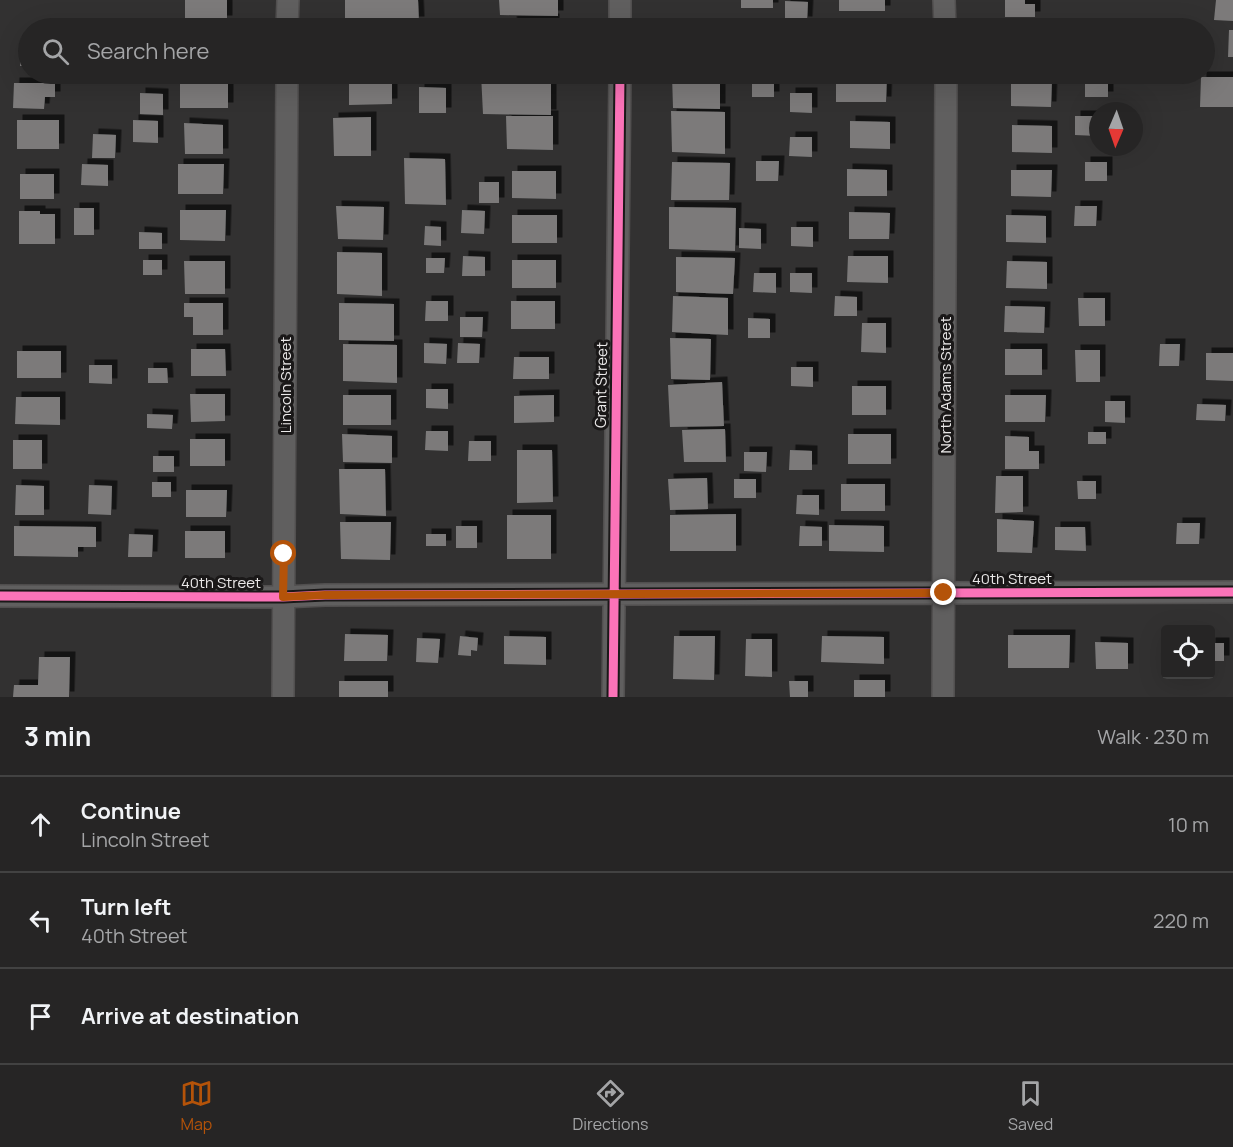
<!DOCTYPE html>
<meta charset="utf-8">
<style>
body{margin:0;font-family:Manrope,sans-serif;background:#2e2d2d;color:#f1f3f6}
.controls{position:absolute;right:18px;bottom:18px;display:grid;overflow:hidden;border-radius:6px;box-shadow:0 6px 24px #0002}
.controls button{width:54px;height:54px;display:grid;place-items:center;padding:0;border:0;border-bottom:2px solid #424242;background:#262525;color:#f1f3f6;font:30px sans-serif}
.compass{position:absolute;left:1089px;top:102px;width:54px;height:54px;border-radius:50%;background:#262525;box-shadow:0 6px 24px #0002;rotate:182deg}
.stop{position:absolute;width:18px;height:18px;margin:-14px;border:4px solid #b45309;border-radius:50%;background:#fff}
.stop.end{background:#b45309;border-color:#fff;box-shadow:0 2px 6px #0008}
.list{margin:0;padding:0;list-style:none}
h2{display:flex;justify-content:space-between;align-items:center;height:78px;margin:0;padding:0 24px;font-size:26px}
h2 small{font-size:20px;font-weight:400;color:#a4a5a7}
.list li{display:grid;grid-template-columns:39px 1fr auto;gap:18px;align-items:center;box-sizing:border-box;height:96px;padding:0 24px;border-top:2px solid #424242}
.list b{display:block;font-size:22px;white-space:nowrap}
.list p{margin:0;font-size:20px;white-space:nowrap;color:#a4a5a7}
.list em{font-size:20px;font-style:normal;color:#a4a5a7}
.icon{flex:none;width:33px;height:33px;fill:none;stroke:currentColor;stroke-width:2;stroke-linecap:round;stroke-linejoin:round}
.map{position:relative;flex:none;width:1233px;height:697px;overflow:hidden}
.search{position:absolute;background:#262525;box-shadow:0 6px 24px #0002;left:18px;right:18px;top:18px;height:66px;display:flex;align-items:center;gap:15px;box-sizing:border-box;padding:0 21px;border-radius:33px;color:#a4a5a7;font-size:22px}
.sheet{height:366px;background:#262525}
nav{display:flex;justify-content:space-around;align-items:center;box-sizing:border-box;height:84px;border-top:2px solid #424242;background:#262525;font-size:16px;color:#a4a5a7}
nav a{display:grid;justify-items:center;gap:3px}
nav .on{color:#b45309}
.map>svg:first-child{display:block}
.building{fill:#7b7a7a;filter:url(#shadow)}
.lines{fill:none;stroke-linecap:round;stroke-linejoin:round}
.minor-casing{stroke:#514f4f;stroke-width:24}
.minor{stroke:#605f5f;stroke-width:21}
.cycleway-casing{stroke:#1a1818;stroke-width:13}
.cycleway{stroke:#fb73b8;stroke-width:9}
.route{stroke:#b45309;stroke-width:8}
.labels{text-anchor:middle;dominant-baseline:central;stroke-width:6;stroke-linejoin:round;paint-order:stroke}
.street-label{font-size:15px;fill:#ebe9e9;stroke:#1a1818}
</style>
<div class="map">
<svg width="1233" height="697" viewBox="0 0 1233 697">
<defs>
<filter id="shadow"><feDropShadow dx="5.5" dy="-5.5" stdDeviation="0" flood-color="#0009"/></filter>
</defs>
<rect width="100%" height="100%" fill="#323131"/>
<path class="building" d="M185,0H227V21H185Z
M345,0H418L419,22H345Z
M499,0H558V16L500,15Z
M741,0H773V8H741Z
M839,0H885V11H839Z
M1005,0H1025V4H1035V17H1005Z
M1216,0H1233V21L1214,20Z
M785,1L808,2L807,22L785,21Z
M511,19H554V28H512Z
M1229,30H1233V57H1228Z
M21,37H28V66H20Z
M180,74H228V108H180Z
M481,74H551V115L483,114Z
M836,74H887L886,102H836Z
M1085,74H1108V97H1085Z
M672,75L720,77V109L673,108Z
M349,77H392V104L349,105Z
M752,77L774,78V97H752Z
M1201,77H1233V107H1200Z
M1011,79L1052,80L1051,107L1011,106Z
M14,83H55V97H45L44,109L13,108Z
M419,87L446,88V113H419Z
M140,93L163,94V115L140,114Z
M790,93H812V113L790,112Z
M671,111L725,112V154L672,152Z
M506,116H553V150L507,149Z
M1075,116H1098L1097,136L1075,135Z
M371,117V156H334L333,118Z
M17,120H59V149H17Z
M133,120L158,121V143L133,142Z
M850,121L890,122V149L850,148Z
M184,123L223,125V154H185Z
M1012,125L1052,126V153L1012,152Z
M93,134L116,135L115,158H92Z
M790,137H812V157L789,156Z
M404,158L445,159L446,205L405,204Z
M756,161H779L778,181H756Z
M672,162L730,163L729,200H671Z
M1085,162H1107V181H1085Z
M82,164L108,165V186L81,185Z
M178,164H224L223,194H178Z
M847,169L887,170V196H847Z
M1011,170H1052L1051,197L1011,196Z
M512,171H556V199L512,198Z
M20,174H54V199H20Z
M479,182H499V203H479Z
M336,206L384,207L383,240L338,239Z
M1075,206H1097L1096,226H1074Z
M669,207L736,208L735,251L669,249Z
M74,208H94V235H74Z
M180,210H226L225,241L180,240Z
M462,210L485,211L484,234L461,233Z
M19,211H40V214H55V244H19Z
M849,212L890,213L889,239H849Z
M512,215H557V243H512Z
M1006,215L1046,216V243L1006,242Z
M425,226L441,227V246L424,245Z
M791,227H813V247L791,246Z
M739,228L761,229V249L739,248Z
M139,232L162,233V249H139Z
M337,252L382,253V296L337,294Z
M463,256L485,257V276H462Z
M848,256H888V283L847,282Z
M676,257L735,258L733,294L676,292Z
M426,258H445L444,273H426Z
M143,260H162V275H143Z
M512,260H556V288H512Z
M184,261H225V294H185Z
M1007,261L1047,262V289L1006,288Z
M754,273H776V293L753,292Z
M790,273H812V293L790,292Z
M673,296L728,298V335L672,332Z
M835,296L857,297V316H834Z
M1078,298H1105V326H1079Z
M426,301H448V321H425Z
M511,301H555V329H511Z
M184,303H223V335H193V317H184Z
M339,303L394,304V341L339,340Z
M1005,306L1045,307L1044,333L1004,332Z
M460,317H483L482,337H460Z
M748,318L770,319V338H748Z
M862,323H886V353L861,352Z
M670,338L711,339L710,380L671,379Z
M424,343L447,344L446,364L424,363Z
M458,343L480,344L479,363H457Z
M343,344L397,345V383L343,381Z
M1160,344H1180L1179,366H1159Z
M191,349H225L226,376H191Z
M1005,349H1042V375H1005Z
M1075,350H1100V382H1076Z
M17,351H61V378H17Z
M1206,353H1233V381L1206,380Z
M514,357H549V379H513Z
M89,365H112V384L89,383Z
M791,367H813V387L791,386Z
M148,368H167L168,383H148Z
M722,382L724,426L670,427L668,385Z
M852,386H886V415H852Z
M426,389H448V409L426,408Z
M190,394H225V421L191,422Z
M343,395H391V425H343Z
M554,395V422L514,423V396Z
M1005,395H1046L1045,422H1005Z
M16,397H60V425L15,424Z
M1105,401H1125V423L1105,422Z
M1197,404L1226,405L1225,421L1196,420Z
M147,414L173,415L172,429L147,428Z
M725,429L726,462H684L682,430Z
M426,431H448V451L425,450Z
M1088,432H1106V444H1088Z
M342,434L392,436V463L343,462Z
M848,434H891V464H848Z
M1005,436L1029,437V451H1039V469H1005Z
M190,439H225V466H190Z
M13,440H42V469H13Z
M469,441H491V461H468Z
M517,450H552L553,502L517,503Z
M790,450L812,451V470H789Z
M744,452H767L766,472L744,471Z
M153,456H174V472H153Z
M339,469H385L386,516L340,514Z
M996,476H1023V512L995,513Z
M707,478L708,509L670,510L668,479Z
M734,479H756V498H734Z
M1077,481H1096V499H1078Z
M152,482H171V497H152Z
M841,484H885V511H841Z
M16,485L44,486V515H15Z
M89,485L112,486L111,515L88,514Z
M186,490H227L226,517H186Z
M797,495H819V515L796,514Z
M736,514V551H670V515Z
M507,515H551V559H507Z
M997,519L1034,521L1032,553L997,552Z
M340,522H391L390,560L341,559Z
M1177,523H1200L1199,544H1176Z
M829,525L884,526V552L829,551Z
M14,526L96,527V547H78V557L14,556Z
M456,526H477V548H456Z
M800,526L822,527V546H799Z
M1055,527H1085L1086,551L1055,550Z
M185,531H225V558H185Z
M129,534L153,535L152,557H128Z
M426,534H446V546H426Z
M345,634L388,635L387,661H344Z
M1008,635H1070L1069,668H1008Z
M460,636L478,638L477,651L471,650V656L458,655Z
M504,636L546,637V665L504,664Z
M674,636H715L714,680L673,679Z
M822,636L884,637V664L821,662Z
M417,638L440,639L438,663L416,662Z
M746,639H772V677L745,676Z
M1095,642L1128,643V669H1096Z
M1210,643H1224V661H1210Z
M39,657H70L69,697H13L14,685H38Z
M854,680H885V697H854Z
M339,681H388V697H339Z
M789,681H808V697H790Z"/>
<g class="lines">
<g class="minor-casing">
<path id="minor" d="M944,0L945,28
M287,28L288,0
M620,28V0
M0,596L283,597L325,595L1233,592
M283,697L287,74
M613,697L620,74
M943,697L946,74"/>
</g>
<use href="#minor" class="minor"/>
<g class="cycleway-casing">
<path id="cycleway" d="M0,596L283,597L325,595L1233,592
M613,697L620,74"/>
</g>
<use href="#cycleway" class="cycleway"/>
</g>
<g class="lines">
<path class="route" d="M284,554L283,597L325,595L944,593"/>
</g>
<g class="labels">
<g class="street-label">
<text transform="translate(285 385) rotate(-90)">Lincoln Street</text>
<text transform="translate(601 385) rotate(-89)">Grant Street</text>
<text transform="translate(945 385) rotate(-90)">North Adams Street</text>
<text x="1012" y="578">40th Street</text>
<text x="221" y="582">40th Street</text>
</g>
</g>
</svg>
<div class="controls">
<button><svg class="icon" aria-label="locate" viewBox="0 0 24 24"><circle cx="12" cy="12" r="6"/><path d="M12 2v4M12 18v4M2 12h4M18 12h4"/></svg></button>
</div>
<svg class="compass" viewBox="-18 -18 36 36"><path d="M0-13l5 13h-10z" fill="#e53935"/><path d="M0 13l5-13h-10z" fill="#a4a5a7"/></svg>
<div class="stop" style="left:284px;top:554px"></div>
<div class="stop end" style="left:944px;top:593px"></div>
<div class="search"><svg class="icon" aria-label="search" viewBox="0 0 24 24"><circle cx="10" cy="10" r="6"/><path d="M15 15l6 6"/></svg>Search here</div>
</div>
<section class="sheet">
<h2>3 min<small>Walk · 230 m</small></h2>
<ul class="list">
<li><svg class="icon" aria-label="ahead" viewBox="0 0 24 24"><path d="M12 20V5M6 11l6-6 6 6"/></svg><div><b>Continue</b><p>Lincoln Street</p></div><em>10 m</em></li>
<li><svg class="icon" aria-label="left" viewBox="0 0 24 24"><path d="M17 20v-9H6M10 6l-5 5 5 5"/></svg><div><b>Turn left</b><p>40th Street</p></div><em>220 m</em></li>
<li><svg class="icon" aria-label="arrive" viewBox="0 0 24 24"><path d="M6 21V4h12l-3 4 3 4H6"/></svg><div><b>Arrive at destination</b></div></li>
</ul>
</section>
<nav>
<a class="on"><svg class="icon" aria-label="map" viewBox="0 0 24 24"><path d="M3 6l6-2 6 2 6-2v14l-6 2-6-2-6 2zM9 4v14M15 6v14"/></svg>Map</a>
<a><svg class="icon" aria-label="directions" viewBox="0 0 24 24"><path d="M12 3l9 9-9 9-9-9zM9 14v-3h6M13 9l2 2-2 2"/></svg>Directions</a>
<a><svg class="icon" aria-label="saved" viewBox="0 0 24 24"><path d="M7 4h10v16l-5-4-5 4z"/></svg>Saved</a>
</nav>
